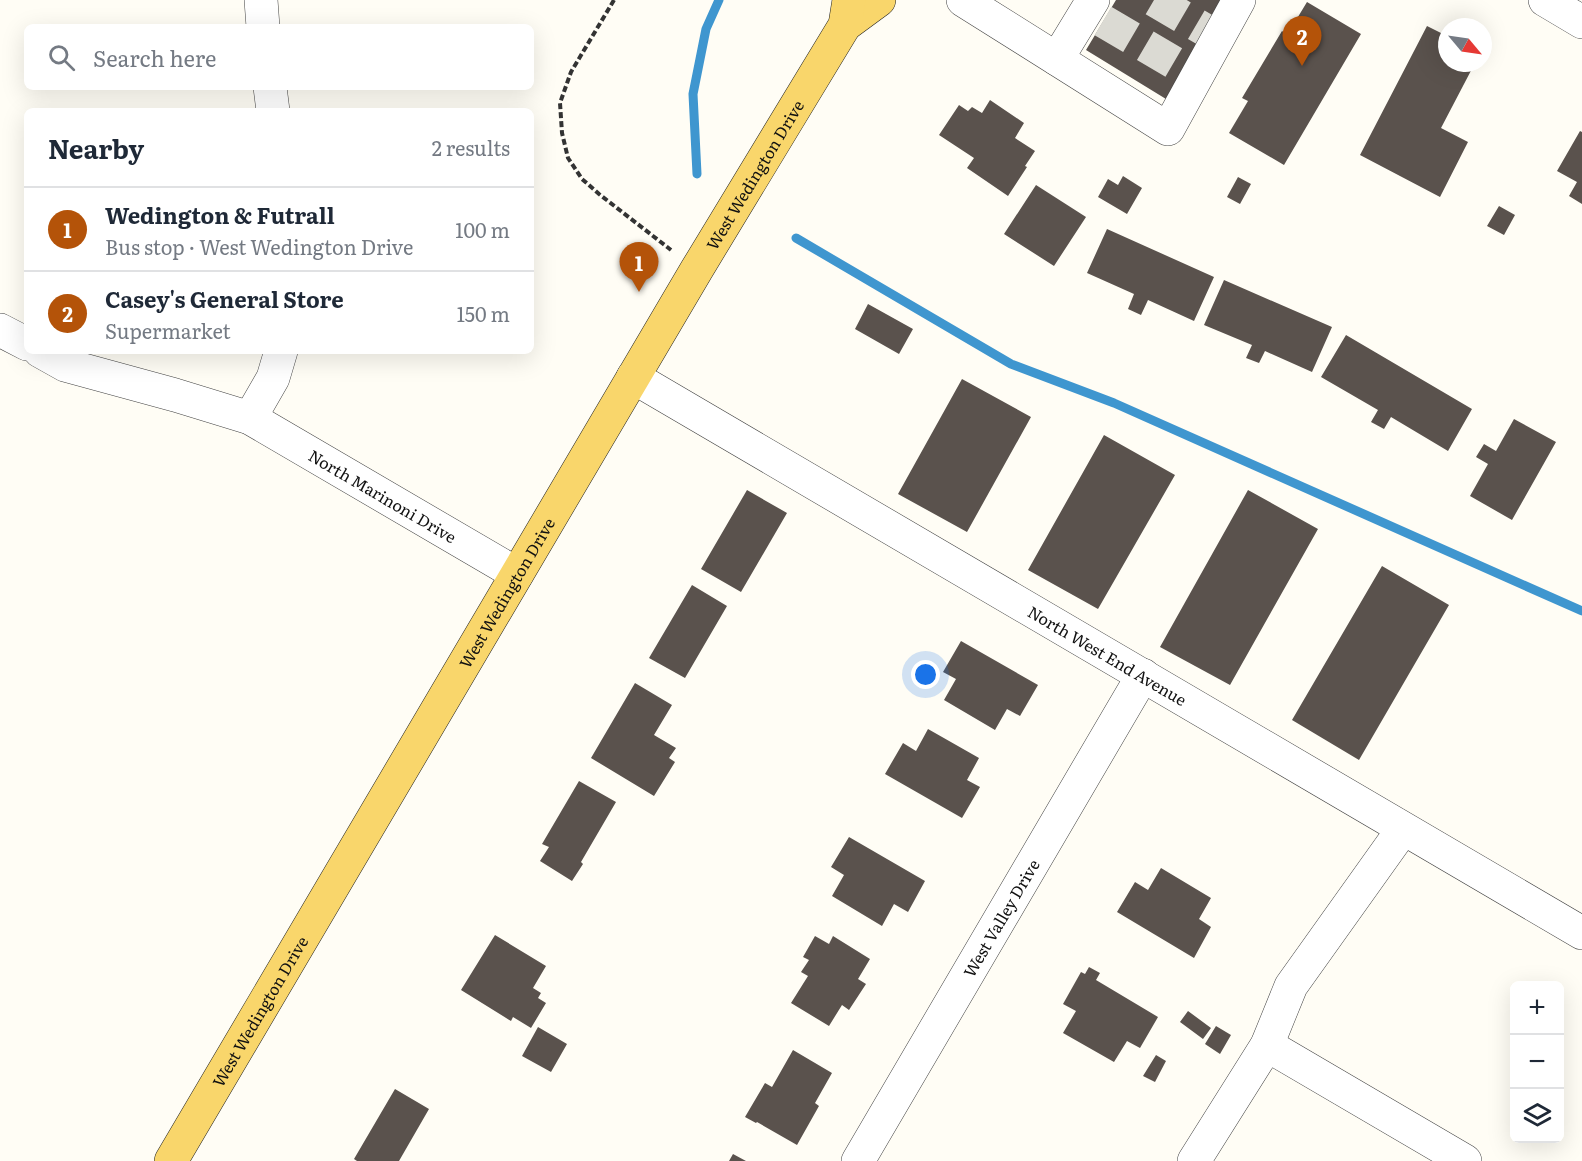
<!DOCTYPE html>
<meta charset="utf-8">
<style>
body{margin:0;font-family:Literata,serif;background:#f6f6f7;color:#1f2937}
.controls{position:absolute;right:18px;bottom:18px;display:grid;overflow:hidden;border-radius:9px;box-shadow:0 6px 24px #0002}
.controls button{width:54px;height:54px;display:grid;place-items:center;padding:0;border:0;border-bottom:2px solid #e0e1e3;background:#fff;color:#1f2937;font:30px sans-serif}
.compass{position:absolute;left:1438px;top:18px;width:54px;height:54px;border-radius:50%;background:#fff;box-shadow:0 6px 24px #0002;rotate:119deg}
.you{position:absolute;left:926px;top:675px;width:21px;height:21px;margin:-15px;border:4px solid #fff;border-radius:50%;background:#1a73e8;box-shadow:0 0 0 9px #1a73e833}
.badge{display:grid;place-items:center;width:39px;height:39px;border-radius:50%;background:#b45309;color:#fff;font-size:20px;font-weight:700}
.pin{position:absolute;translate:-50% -50px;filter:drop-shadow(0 2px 3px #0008)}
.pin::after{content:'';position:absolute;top:32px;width:21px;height:18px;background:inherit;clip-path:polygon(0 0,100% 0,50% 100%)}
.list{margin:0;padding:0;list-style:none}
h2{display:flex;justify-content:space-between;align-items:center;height:78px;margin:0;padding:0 24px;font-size:26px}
h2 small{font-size:20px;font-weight:400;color:#747a83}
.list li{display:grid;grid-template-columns:39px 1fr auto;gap:18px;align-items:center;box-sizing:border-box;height:84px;padding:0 24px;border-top:2px solid #e0e1e3}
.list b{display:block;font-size:22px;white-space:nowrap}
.list p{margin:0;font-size:20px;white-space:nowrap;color:#747a83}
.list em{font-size:20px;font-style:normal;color:#747a83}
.icon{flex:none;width:33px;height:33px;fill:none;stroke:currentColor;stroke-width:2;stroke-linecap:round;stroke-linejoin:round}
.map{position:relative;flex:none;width:1582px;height:1161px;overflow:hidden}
.search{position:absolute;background:#fff;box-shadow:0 6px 24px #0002;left:24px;top:24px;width:510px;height:66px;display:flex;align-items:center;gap:15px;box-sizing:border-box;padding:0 21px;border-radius:9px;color:#747a83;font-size:22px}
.panel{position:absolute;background:#fff;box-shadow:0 6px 24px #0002;left:24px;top:108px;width:510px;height:246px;border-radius:9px}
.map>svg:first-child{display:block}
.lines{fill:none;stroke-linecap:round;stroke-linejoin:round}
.stream{stroke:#3f96cf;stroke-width:9}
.building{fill:#5a524d}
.minor-tunnel{stroke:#dbdad3;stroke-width:33;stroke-dasharray:33 16;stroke-linecap:butt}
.minor-casing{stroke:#444;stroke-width:34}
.major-casing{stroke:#222;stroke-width:34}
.path{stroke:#333;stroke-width:4;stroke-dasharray:6 3;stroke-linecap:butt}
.minor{stroke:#fff;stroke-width:33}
.major{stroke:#f9d66b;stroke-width:33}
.labels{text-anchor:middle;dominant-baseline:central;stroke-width:6;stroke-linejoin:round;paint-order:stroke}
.street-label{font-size:16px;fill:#111;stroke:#fff}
</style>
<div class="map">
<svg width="1582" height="1161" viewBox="0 0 1582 1161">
<rect width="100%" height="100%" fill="#fffdf5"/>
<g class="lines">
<path class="stream" d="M697,174L693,94L706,29L719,0
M796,238L1011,364L1114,403L1582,611"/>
</g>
<path class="building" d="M1116,0H1226L1166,99L1086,50Z
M1307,2L1361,34L1284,165L1229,133L1248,101L1242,98L1282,31L1287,35Z
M1427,26L1447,36V63H1475L1441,128L1468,142L1440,197L1360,155Z
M990,100L1024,123L1015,138L1035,151L1025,166L1027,167L1008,196L967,168L974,158L939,135L959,105L968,111L972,107L982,113Z
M1580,131L1582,132V204L1569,196L1577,182L1557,171Z
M1123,176L1142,188L1127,214L1098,197L1108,179L1118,185Z
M1238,177L1251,184L1240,204L1227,197Z
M1036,185L1086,217L1054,266L1004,234Z
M1499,206L1515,215L1504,235L1487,226Z
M1107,229L1214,277L1194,321L1148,300L1141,315L1128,309L1134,294L1087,273Z
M1224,280L1332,327L1312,372L1265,351L1259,363L1246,358L1252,345L1204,325Z
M868,304L913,329L899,354L855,329Z
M1346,335L1472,409L1448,451L1391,417L1384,429L1371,422L1378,410L1321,377Z
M962,379L1031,417L967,532L898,494Z
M1514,419L1556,442L1512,520L1470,496L1488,464L1476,457L1484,444L1496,451Z
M1104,435L1175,475L1098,609L1028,570Z
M747,490L787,513L741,592L701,569Z
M1248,490L1318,529L1230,685L1160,647Z
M1382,566L1449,605L1359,760L1292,720Z
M692,585L727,606L685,678L649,658Z
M961,641L1038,685L1020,716L1007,709L995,730L944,700L956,679L943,672Z
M635,683L672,705L654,735L676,748L669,758L675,762L654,796L591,758Z
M928,729L979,758L967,780L980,787L962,818L885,774L903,743L916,751Z
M579,781L616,802L581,862L583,864L572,881L540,861L549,847L542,844Z
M849,837L925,881L908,912L894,904L882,926L832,896L844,875L831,867Z
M1161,868L1211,898L1199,919L1211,927L1194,958L1117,912L1135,882L1148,890Z
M495,935L546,966L533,988L541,993L538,998L546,1003L531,1028L513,1017L511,1021L461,990Z
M815,936L829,944L833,936L870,959L858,979L866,984L849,1010L842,1005L829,1026L791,1003L808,976L801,972L809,960L803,957Z
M1089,967L1100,973L1096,980L1158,1017L1140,1048L1127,1041L1114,1062L1063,1033L1076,1011L1063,1004L1081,972L1085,974Z
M1188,1011L1211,1028L1203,1039L1180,1022Z
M1216,1026L1231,1035L1220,1054L1205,1044Z
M538,1027L567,1044L551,1072L522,1056Z
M793,1050L832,1073L815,1103L819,1106L797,1145L757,1122L756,1123L745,1117L765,1083L772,1087Z
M1156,1055L1166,1061L1155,1082L1143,1076Z
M395,1089L429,1109L399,1161H357L354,1159Z
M733,1154L746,1161H729Z"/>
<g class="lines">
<path class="minor-tunnel" d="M1154,0L1207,31
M1103,21L1185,69"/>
<g class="minor-casing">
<g id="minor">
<path d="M261,0L263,27"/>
<path d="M963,0L1168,129L1239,0"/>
<path d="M1545,0L1582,22"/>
<path d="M1057,59L1093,0"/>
<path d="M270,87L273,111"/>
<path d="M0,330L27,344"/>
<path id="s1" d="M40,351L65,365L175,395L250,418L517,574"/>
<path id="s2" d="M633,377L1582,933"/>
<path d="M250,418L273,378L281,351"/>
<path d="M1267,1045L1465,1161"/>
<path id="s3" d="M858,1161L1143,675"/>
<path d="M1194,1161L1267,1045L1291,986L1403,829"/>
</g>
</g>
<g class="major-casing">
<g id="major">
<path d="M845,25L879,0"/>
<path id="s4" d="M171,1161L697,269L845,25L849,0"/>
</g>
</g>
<path class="path" d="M614,0L571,72L560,103L562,133L568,158L582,179L599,194L671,250"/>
<use href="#minor" class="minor"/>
<use href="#major" class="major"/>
</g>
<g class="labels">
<g class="street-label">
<text stroke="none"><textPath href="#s4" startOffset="1146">West Wedington Drive</textPath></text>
<text stroke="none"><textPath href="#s1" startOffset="375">North Marinoni Drive</textPath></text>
<text stroke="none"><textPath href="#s4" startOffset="660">West Wedington Drive</textPath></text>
<text stroke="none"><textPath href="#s2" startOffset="550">North West End Avenue</textPath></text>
<text stroke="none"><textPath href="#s3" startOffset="282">West Valley Drive</textPath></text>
<text stroke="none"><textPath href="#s4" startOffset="174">West Wedington Drive</textPath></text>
</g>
</g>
</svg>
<div class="controls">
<button>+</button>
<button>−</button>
<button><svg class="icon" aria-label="layers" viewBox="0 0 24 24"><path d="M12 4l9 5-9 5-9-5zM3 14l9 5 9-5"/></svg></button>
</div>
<svg class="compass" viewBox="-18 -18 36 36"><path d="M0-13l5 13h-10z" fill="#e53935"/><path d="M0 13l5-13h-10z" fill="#747a83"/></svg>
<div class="you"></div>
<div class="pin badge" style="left:639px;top:292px">1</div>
<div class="pin badge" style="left:1302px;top:66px">2</div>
<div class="search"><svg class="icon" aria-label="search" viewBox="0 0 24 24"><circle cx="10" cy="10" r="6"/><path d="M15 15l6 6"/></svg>Search here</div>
<section class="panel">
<h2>Nearby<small>2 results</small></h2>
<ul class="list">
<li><span class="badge">1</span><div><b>Wedington &amp; Futrall</b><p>Bus stop · West Wedington Drive</p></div><em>100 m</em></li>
<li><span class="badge">2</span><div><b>Casey's General Store</b><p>Supermarket</p></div><em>150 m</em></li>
</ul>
</section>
</div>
